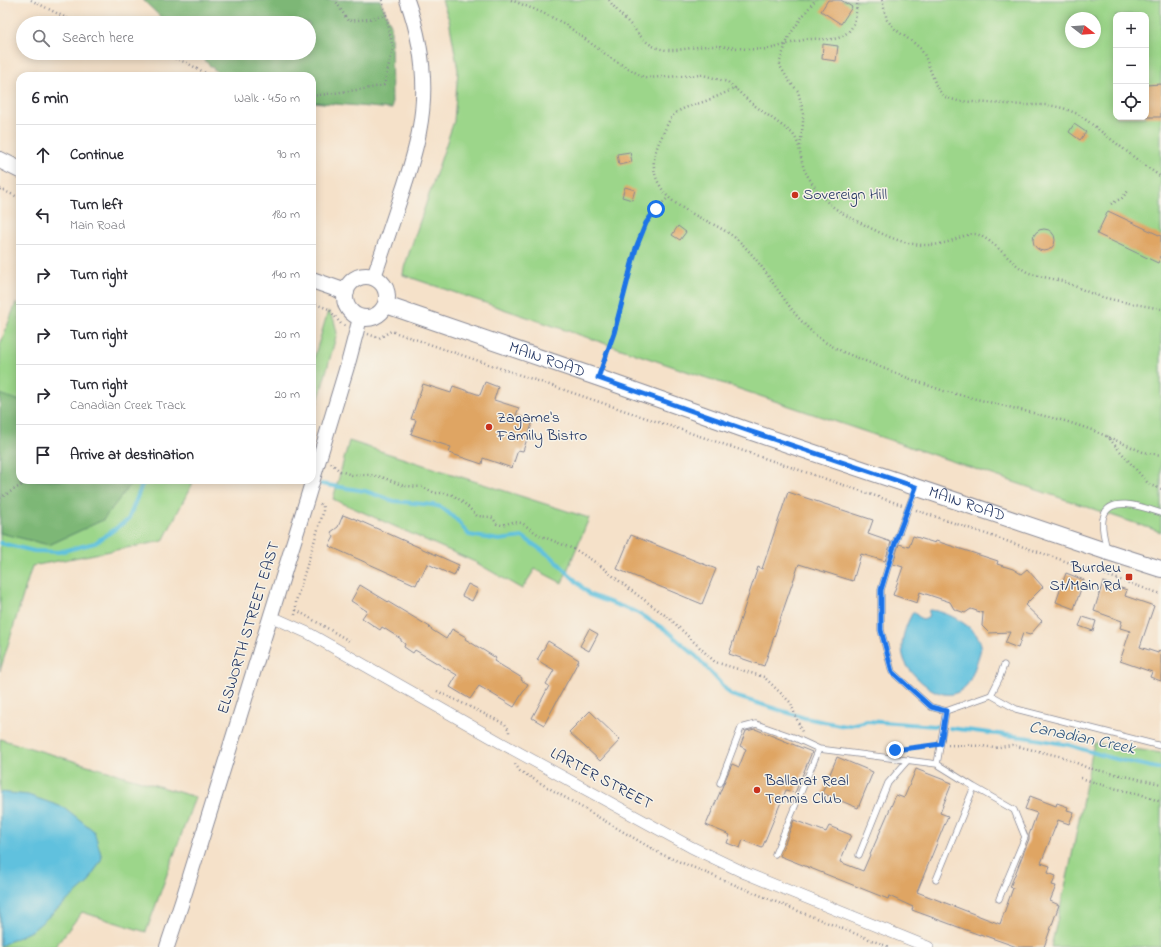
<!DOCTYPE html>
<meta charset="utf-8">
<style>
body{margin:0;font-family:"Indie Flower",sans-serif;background:#f7f7f7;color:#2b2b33}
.controls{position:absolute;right:12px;top:12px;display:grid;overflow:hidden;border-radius:8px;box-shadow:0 2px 10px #0003}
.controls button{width:36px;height:36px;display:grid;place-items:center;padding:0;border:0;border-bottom:1px solid #e1e1e2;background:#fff;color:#2b2b33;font:20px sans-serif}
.compass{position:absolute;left:1065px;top:12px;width:36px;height:36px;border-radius:50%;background:#fff;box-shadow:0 2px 10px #0003;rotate:107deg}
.stop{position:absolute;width:12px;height:12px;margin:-9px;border:3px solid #1a73e8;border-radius:50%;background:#fff}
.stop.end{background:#1a73e8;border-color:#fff;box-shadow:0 1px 4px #0008}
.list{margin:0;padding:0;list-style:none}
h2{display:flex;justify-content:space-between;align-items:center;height:52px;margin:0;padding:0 16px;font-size:17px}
h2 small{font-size:13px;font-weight:400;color:#7c7c81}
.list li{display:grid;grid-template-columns:26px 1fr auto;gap:12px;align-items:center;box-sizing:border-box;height:60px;padding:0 16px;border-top:1px solid #e1e1e2}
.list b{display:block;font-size:15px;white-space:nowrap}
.list p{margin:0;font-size:13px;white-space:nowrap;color:#7c7c81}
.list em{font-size:13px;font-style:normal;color:#7c7c81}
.icon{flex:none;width:22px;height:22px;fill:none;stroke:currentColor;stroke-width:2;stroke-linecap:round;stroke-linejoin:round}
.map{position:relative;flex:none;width:1161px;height:947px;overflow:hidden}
.search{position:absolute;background:#fff;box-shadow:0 2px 10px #0003;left:16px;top:16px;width:300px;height:44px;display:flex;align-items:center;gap:10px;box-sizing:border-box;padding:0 14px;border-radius:22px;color:#7c7c81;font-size:15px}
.panel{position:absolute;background:#fff;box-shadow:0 2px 10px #0003;left:16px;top:72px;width:300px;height:412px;border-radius:12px}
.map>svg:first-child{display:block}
.green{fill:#9cd68a;stroke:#5c8274;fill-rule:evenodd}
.forest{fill:#7db776;stroke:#4c736a}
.water{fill:#60c1de;stroke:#3e789e}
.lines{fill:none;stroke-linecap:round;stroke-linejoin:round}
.stream{stroke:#60c1de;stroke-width:4}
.building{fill:#dfa564}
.service-casing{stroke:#888894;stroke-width:7}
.minor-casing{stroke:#888894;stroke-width:12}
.tertiary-casing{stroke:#888894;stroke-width:16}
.secondary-casing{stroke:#888894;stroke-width:18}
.path{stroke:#888894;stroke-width:2.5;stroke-dasharray:1 3;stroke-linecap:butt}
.service{stroke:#fff;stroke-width:5.5}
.minor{stroke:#fff;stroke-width:11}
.tertiary{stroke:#fff;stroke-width:14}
.secondary{stroke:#fff;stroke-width:16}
.route{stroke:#1a73e8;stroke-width:5}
.poi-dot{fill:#c8321e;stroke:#f7f3e8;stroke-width:1.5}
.labels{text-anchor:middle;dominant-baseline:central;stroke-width:3;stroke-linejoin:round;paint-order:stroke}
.poi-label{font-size:16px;fill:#1b2f5e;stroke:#f7f3e8;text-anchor:start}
.street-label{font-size:16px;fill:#1b2f5e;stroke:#f7f3e8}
.water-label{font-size:17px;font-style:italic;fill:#2c547e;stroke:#f7f3e8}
</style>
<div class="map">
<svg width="1161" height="947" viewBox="0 0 1161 947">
<rect width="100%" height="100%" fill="#f7f3e8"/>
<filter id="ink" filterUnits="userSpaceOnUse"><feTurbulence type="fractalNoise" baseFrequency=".025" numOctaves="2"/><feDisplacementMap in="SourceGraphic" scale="8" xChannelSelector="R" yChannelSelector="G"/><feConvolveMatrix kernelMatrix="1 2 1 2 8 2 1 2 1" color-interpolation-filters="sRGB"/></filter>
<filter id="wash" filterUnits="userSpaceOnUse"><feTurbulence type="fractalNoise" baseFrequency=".012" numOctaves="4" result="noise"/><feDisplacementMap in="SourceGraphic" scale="16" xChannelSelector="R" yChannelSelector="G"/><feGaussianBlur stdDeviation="0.9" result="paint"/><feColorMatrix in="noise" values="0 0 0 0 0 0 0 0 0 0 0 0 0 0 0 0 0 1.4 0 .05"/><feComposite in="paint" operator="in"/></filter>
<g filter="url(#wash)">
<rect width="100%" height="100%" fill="#f5e1c9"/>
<path class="green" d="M442,0H1161V532L403,275L404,268L454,121L458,70L449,20ZM1116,15H1146V117H1116ZM1071,18H1095V42H1071Z
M16,303L20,305V480H194L163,541L32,566L0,671V345Z
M328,311L334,320L337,333L312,423V365Z
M349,441L589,518L562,583L535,569L522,589L475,562L333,499Z
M0,739L195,797L146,932L82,912L55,947H0Z
M1094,743L1161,753V947H1051L1070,865Z"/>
<path class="forest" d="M143,0H380L391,25L392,109L312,102V76H221L197,53H309V23H167Z
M0,394L20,401V480H134L103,520L49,545L0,533Z"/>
<path class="water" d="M929,610C945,610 980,628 981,646C981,652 975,667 973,673C971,677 969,683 966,686C947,706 923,686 910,670C896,652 903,630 913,612L923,620L928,618Z
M0,792L28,795L65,808L94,831L102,858L88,883L33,930L0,946Z"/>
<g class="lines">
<path class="stream" d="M297,480H299
M321,484L365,491L394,501L433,505L441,507L456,519L469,535L499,540L523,537L553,558L590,595L636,612L666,630L697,657L731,695L805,718L845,726L867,721L936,726
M0,543L34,551L59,552L95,543L128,520L142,485L148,480
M950,728L1030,738L1069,745L1111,758L1161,769"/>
</g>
<g id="blocks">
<path class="building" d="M828,0H841L852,7L841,24L821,11Z
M823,44L838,46L836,61L822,59Z
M1161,84V117H1146V85Z
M1074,124L1086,132L1080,140L1069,132Z
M630,152L632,162L619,165L617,154Z
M625,187L635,190L632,200L622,197Z
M1108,211L1161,236V256L1158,263L1097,234Z
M678,226L686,232L680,240L672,235Z
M1033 240a11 11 0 1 1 22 0a11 11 0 1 1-22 0Z
M485,382L498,387L494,400L519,408L516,415L533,421L523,451L518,450L512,468L483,458L482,464L449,453L451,447L411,434L416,420L411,419L423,384L451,393L453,386L480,395Z
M788,492L873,520L868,534L891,542L885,561L861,554L853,581L799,564L764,666L729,654L758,567L762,569Z
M343,515L353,519V518L459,565L454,576L428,564H427L421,577L420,576L416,585L329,546L334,537L331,532L338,527Z
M631,535L716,569L702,604L617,569Z
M913,536L935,543L936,541L998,561L997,564L1013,569L1021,574L1027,569L1043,587L1025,605L1042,621L1030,635L1023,633L1018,648L1005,643L1010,632L989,633L982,626L983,613L971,609L965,613L954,609L950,602L920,592L917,603L893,595L903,567L893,564L899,544L909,547Z
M1066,573L1084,580L1074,609L1056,602Z
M1103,582L1127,590L1125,596L1154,606L1140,647L1158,653L1159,650L1161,651V681L1150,677L1152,672L1120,661L1130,631L1120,628L1122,621L1094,611Z
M468,584L478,589L472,601L462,596Z
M360,585L430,627L429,628L446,639L452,629L466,637L465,639L496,658L494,661L522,678L521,680L528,684L514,707L479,686L470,699L450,687L457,675L415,650L413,653L404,647L405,644L401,641V639L382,627L380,630L362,618L367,611L351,601Z
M1083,617L1096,621L1093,631L1079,626Z
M589,629L598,634L589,651L580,646Z
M548,641L579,660L544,725L532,718L549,686L546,684L554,670L537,660Z
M590,711L620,740L600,761L569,732Z
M755,729L812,752L795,793L786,790L762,848L743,840L740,848L727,843L730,835L706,825L732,764L739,767L746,749L740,746L746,731Z
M837,757L873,772L858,808L822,793Z
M916,769L952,783L940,813L948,816L917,892L1000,924L1013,888L1010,887L1029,839V835L1037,813L1025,809L1030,796L1056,806L1057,803L1068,807L1067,810L1074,812L1069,824L1058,820L1041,863L1050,866L1048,873L1056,876L1052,885L1056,886L1050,901L1059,905L1044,947H1017L980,934V935L912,910L913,907L889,896L888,899L780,856L794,820L826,832L829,826L851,835L840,862L863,871L896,795L904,798Z"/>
</g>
</g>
<g filter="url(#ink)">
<use href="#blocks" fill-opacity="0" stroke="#888894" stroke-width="1"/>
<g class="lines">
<g class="service-casing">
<path id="service" d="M916,488L895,543L881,590V630L892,672L931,707L946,711L991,695L999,679L1004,665
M1107,550C1105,540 1101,529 1103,519C1107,493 1146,508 1161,513
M991,695L1016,709L1161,746
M937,764L974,787L1014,810L1025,837L999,899
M720,783L741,728L756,724L793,737L819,749
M775,854L819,749L937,764L946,711
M859,855L888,783L908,760
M936,880L974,787"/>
</g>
<g class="minor-casing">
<path id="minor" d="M270,616L308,633L503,744L691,847L745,873L928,947"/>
</g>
<g class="tertiary-casing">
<path id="tertiary" d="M374,277C383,250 392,224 401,196C408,175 415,154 419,132C428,87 422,42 407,0
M167,947L182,902L307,499L349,360L360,318"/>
</g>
<g class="secondary-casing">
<g id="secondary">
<path d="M0,160L20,170"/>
<circle cx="366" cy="297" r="21"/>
<path d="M312,280L346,292"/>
<path id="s1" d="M386,305L599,378L749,431L1108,552L1161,569"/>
</g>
</g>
<path class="path" d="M31,0L76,23
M382,0L386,15
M511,0L543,13L565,24L612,59L645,78L703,75L728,82L750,102L792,133C802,145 799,160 806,173C811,182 823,200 832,206C841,213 853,219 863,224C882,234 901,244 923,245C930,245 937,245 944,243C954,241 970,231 979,235C997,243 1009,262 1027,272C1038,277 1051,278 1062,281C1076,286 1088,293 1102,297C1121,302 1141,305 1161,309
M609,0C615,9 623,17 631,25C638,33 645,43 655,47C673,55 694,45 713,46C731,46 749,51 767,49C782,47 796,40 811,39C823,38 834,42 844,35C857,27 855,13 858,0
M882,0L887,20L896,30L914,43L920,48L925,56L937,88L945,97L958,101L1023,105H1048L1063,108L1078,114L1089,122L1139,161L1161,177
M160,53L187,63L211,76
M736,88C725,93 714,98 703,102C694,105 685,107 677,112C670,117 667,125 664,132C655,150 649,164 659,184C663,191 667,197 674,202C697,220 725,225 745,247C773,276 789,316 822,340C829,345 836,348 843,352L913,380L944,391L1065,421L1092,430L1143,452L1161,455
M312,96L371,88L384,85L393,49L386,15L369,19L348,21L335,0
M800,146L803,124V111L798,91L789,81L780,66V61L789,36L802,17L815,0
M0,189L20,198
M1111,204L1122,198L1128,191
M312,303L329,309L341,324L345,326
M368,334L379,338L391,331L902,505
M603,366C611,344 617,321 623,298C631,262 638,222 668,198
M1107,436L1146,481L1150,485L1161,489
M331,463L340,471L352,475H370L382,477L404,486L423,487L435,493H444L453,495L464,503L477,516L490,517L493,518L497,524L502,525L513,522L522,523L539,535L576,550L598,564L628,588L669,618L715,662L764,677L791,703L795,715L802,732
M0,498L30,480
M916,510L1161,594
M296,610L327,628L351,642
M295,615L296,610V601L323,513V506L319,503
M437,691L505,724L509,730V734
M948,745L983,746L994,748L1012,745L1063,757L1088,768L1161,784
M898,749L931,746
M515,764L520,771L661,854L793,909L889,947
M1081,778L1109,787L1140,794L1161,802"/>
<use href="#service" class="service"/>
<use href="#minor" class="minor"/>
<use href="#tertiary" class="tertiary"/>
<use href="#secondary" class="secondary"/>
</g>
</g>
<g class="lines" filter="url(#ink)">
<path class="route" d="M656,209L646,223L636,248L614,333L598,378L749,431L916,487L895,543L881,590V630L892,672L931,707L946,711L941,744L895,750"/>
</g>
<g class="poi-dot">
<circle cx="795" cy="195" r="4"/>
<circle cx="489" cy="427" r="4"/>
<rect x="1125" y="573" width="8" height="8" rx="2"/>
<circle cx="757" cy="790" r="4"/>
</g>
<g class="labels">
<g class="poi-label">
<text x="803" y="195">Sovereign Hill</text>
<text x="497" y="418">Zagame's<tspan x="497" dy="18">Family Bistro</tspan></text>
<text x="1121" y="568" text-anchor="end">Burdeu<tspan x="1121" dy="18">St/Main Rd</tspan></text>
<text x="765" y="781">Ballarat Real<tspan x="765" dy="18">Tennis Club</tspan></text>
</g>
<g class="street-label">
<text stroke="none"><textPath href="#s1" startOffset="170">MAIN ROAD</textPath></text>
<text stroke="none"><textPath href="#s1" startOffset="614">MAIN ROAD</textPath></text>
<text transform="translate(249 628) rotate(-73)">ELSWORTH STREET EAST</text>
<text transform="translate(601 779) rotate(28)">LARTER STREET</text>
</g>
<g class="water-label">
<text transform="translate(1082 738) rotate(12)">Canadian Creek</text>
</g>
</g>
</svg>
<div class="controls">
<button>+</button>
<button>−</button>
<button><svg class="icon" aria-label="locate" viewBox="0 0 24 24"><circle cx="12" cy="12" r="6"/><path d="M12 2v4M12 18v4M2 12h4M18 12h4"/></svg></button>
</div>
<svg class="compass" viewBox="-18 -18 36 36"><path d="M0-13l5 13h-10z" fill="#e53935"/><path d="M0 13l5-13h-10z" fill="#7c7c81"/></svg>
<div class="stop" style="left:656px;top:209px"></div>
<div class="stop end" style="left:895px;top:750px"></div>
<div class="search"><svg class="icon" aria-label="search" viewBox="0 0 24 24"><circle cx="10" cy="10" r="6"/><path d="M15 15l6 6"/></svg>Search here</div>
<section class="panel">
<h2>6 min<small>Walk · 450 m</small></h2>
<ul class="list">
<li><svg class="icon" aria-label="ahead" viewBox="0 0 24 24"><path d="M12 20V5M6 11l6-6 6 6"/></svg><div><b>Continue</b></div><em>90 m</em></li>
<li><svg class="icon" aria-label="left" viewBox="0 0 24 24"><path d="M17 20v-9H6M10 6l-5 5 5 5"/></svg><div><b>Turn left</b><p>Main Road</p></div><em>180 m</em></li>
<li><svg class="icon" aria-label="right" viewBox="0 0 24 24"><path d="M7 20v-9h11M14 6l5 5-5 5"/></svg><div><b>Turn right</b></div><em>140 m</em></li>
<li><svg class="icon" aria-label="right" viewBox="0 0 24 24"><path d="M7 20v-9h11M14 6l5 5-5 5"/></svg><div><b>Turn right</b></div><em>20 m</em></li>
<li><svg class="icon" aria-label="right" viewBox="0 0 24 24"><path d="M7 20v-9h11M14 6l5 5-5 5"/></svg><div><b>Turn right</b><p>Canadian Creek Track</p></div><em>20 m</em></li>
<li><svg class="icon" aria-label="arrive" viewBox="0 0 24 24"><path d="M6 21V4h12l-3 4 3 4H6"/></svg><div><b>Arrive at destination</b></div></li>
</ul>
</section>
</div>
